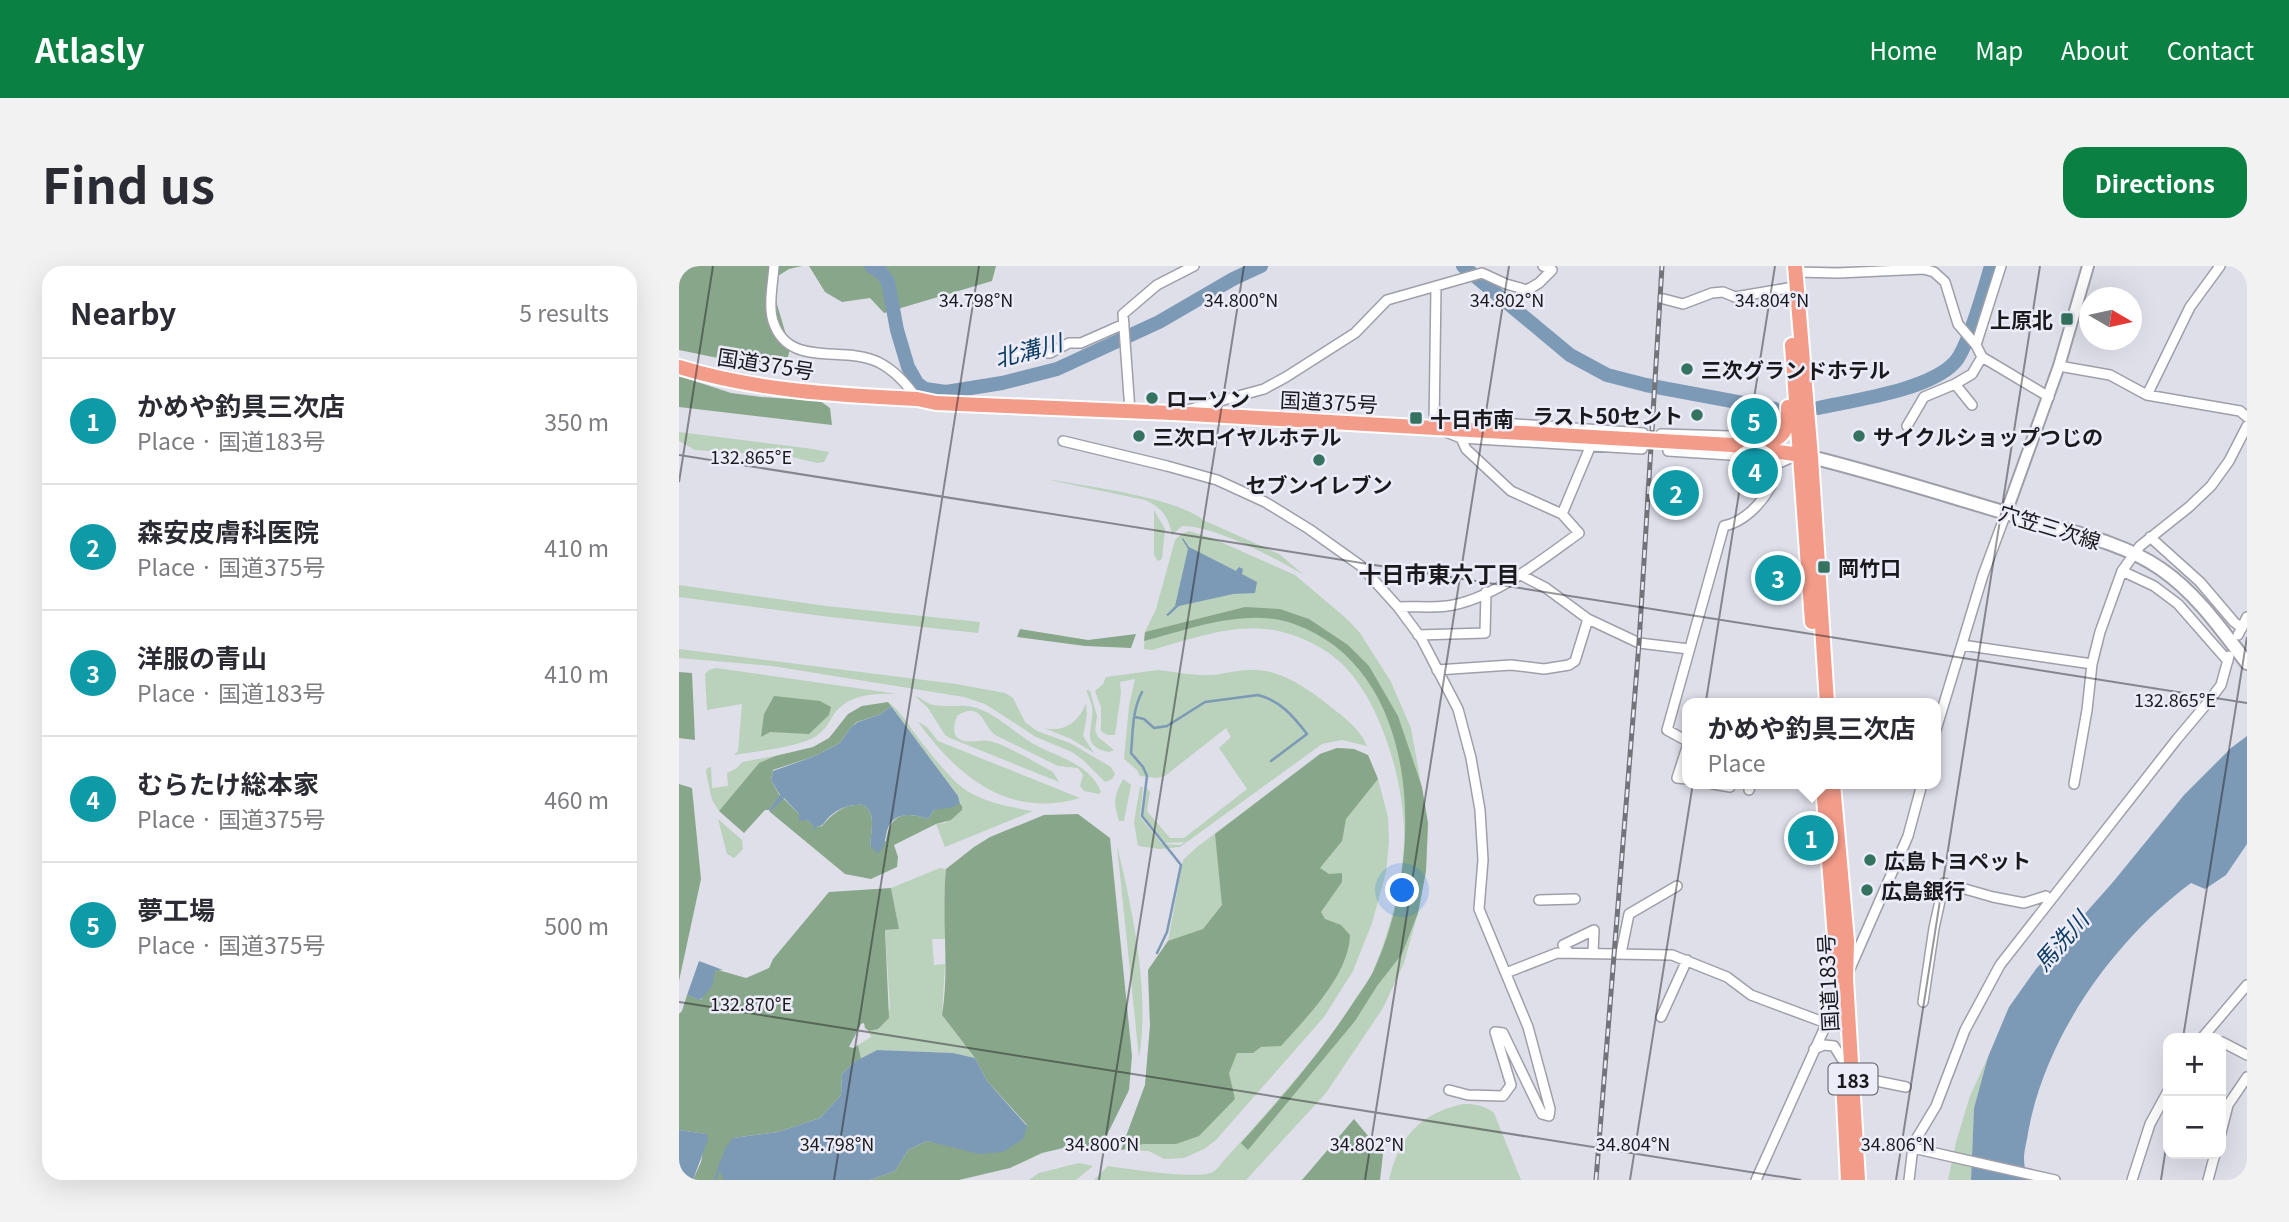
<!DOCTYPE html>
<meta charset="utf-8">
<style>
body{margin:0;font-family:Georgia,"Noto Sans JP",serif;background:#f2f2f3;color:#2b2b33}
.controls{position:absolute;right:21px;bottom:21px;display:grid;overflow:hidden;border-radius:14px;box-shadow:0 7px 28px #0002}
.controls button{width:63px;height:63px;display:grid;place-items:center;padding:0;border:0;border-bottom:2px solid #e1e1e2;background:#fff;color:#2b2b33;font:35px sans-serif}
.compass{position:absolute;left:1400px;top:21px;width:63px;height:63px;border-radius:50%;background:#fff;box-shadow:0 7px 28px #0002;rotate:99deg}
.you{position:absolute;left:724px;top:625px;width:24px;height:24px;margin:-18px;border:5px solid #fff;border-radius:50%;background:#1a73e8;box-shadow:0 0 0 10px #1a73e833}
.badge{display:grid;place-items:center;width:46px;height:46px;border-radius:50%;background:#0b8043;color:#fff;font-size:23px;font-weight:700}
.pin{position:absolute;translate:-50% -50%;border:4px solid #fff;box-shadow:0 2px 7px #0006}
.popup{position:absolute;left:1003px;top:432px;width:259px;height:91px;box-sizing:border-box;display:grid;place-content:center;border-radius:14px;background:#fff;filter:drop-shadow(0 2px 5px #0005);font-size:23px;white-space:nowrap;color:#7c7c81}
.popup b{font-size:26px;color:#2b2b33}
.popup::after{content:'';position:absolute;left:50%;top:100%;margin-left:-14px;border:14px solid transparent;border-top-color:#fff}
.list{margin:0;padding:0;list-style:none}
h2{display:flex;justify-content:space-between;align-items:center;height:91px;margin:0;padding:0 28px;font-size:30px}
h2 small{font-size:23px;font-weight:400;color:#7c7c81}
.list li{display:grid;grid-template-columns:46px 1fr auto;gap:21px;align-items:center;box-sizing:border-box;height:126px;padding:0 28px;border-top:2px solid #e1e1e2}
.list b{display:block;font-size:26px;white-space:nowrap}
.list p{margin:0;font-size:23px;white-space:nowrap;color:#7c7c81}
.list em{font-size:23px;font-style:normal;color:#7c7c81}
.map{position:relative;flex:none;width:1568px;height:914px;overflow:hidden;border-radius:21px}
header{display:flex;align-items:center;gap:42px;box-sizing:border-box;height:98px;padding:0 35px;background:#0b8043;color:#fff}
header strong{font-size:33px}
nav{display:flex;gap:38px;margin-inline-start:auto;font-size:24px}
.intro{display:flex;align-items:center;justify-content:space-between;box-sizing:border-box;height:168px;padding:0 42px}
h1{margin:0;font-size:49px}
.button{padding:18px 32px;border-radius:21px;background:#0b8043;color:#fff;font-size:24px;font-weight:700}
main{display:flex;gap:42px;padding:0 42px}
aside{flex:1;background:#fff;border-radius:21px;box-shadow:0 7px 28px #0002}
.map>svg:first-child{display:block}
.green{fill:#bad1bb}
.forest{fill:#88a78a}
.water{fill:#7c99b6}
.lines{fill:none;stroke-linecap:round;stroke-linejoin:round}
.stream{stroke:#7c99b6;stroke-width:2.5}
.river{stroke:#7c99b6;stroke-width:14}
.minor-casing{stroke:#9f9faa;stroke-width:12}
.tertiary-casing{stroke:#9f9faa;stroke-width:14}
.secondary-casing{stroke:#9f9faa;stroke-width:16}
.trunk-casing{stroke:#fff;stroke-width:18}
.minor{stroke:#fff;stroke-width:9}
.tertiary{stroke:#fff;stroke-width:10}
.secondary{stroke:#fff;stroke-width:12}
.trunk{stroke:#f49c8a;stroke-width:14}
.rail-casing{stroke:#73737a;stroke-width:5}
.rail{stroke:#ececf8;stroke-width:2.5;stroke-dasharray:8;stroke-linecap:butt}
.trunk-bridge-casing{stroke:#fff;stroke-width:18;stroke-linecap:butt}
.trunk-bridge{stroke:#f49c8a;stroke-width:14}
.ticks{fill:none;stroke:#1a191d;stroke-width:2;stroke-opacity:0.45}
.poi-dot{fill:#347360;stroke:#ececf8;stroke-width:2.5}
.labels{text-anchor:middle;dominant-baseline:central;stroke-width:5;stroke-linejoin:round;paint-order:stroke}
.shield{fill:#ececf8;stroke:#59585f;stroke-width:2}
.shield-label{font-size:19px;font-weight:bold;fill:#1a191d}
.poi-label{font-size:21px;font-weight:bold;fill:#1a191d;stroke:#ececf8;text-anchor:start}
.street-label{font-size:21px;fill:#1a191d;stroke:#ececf8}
.water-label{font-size:23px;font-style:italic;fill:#0c3c63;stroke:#ececf8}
.neighbourhood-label{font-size:23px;font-weight:bold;fill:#1a191d;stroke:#ececf8}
.ticks-label{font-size:18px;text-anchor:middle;fill:#1a191d;stroke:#ececf8;stroke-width:5;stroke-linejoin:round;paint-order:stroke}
</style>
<header>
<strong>Atlasly</strong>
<nav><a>Home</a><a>Map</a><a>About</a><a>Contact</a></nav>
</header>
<div class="intro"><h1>Find us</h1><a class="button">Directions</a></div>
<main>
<aside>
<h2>Nearby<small>5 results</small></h2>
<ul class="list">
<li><span class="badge" style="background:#0f9aa8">1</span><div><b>かめや釣具三次店</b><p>Place · 国道183号</p></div><em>350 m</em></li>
<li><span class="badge" style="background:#0f9aa8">2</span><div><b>森安皮膚科医院</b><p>Place · 国道375号</p></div><em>410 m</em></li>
<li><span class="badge" style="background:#0f9aa8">3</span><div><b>洋服の青山</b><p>Place · 国道183号</p></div><em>410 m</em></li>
<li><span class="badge" style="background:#0f9aa8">4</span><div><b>むらたけ総本家</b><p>Place · 国道375号</p></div><em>460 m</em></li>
<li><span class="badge" style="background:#0f9aa8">5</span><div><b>夢工場</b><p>Place · 国道375号</p></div><em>500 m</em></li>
</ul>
</aside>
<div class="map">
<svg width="1568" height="914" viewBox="0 0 1568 914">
<rect width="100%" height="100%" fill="#dfdfea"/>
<path class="green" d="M0,166L134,183L150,186L145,196L138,197L109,190L16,184L0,175Z
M366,213C402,219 499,232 524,254L600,288L625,309C596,292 537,260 503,260L493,269C490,251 483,242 466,234Z
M475,244L486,263L483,293L479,295L475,289Z
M510,265L535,273L616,309L668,353L681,367L711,414L732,462L749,557L747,605L739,647L725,697L704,742L647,827L567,914H415L429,900C450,903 519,914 534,906C539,903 544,895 548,891C566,871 584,852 601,831C629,799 656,767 678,730C684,721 691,713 695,703C711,664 722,622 725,580C728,523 702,427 655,391C636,376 611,366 587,363C549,359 509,374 473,384L465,383L466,366L477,343L496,274L502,268Z
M0,319L147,340L301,356L299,367L151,351L0,331Z
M0,383L277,418L326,427L334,432L346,456L358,465L391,477L432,501L436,508L433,513L426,516L404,494L393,486L357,471L306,438L285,431L93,400L0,392Z
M37,402L219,428C195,427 170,428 155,448C149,458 144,467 134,472C113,482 78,485 55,489L59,485L63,438L28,444L26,408L30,404Z
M479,404C497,406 516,410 533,409C547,408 561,403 576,404C605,405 630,424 652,441C666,452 681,463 688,480L663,474L643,478L501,581L481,583L459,580L455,556L461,521H464L461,551L483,578L501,579L506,576L486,577L464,550L468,522L471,526L468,545L491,572H505L568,523L540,482L552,471L547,462L486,510L477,512L461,510L458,504L445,493L450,440L456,413L441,416L442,427L436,469H428L422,465V441L416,425L424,418L427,411Z
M407,424L411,425L418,450L416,464L419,471L435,484L430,486C399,480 416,461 413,441C412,435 409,429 407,424Z
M236,430C243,432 248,438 255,439C270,442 283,437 298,442C318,449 335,466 353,477C377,491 411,497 422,526L420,528L405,525L401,520L404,509L399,502L379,500L316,469C304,459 302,434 278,450C275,459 272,469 282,474C291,478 301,473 310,475C324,477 359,498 374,506L380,516L271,472L266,469L249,442Z
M209,436C223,446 229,459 240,473C252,488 265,505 279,518C297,535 330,541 354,545L266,581L257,558L266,557L283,540L279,530Z
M407,437L408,449L404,470L415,487L392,473L365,462C385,467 400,456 407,437Z
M239,456L248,461L259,475L401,532C330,553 279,511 239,456Z
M658,482L675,483L689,489L699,513L709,551L710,576L707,606L693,657L674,705L645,751L537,874L525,883L505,892L485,893L470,885L442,884L466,819L471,760L469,704L489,675L504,594L518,581L641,488Z
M96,490L80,497L40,545L33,534L27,506L28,502L32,501L33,522L49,520L48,507L58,502L63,496Z
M444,513L452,519L445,555H440C434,535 435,531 444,513Z
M39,553L63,574L64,583L55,592L48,588Z
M438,580C454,645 471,727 460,792Z
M261,602L267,603L265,633L267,673H253L255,699L266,698L263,749L296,792L274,787L198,784L182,793L179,779L192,771L190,765L199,763L211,742L206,664L220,663L212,622Z
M1309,791L1295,842L1292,914H1269L1277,876L1291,830Z
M784,838C796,838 805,839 815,847L842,914H710C720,871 740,848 784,838Z
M400,897L414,900L397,914H350L360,907Z"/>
<path class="forest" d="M0,0H123L110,3L91,15L111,82L109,91L68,98L0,84Z
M130,0H317L313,15L205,47L191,32L163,36L146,26Z
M0,110L52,127L82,131L141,135L151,142L153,159L0,141Z
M566,341L601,343L630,353L669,379L690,400L719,450L743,521L749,557L747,605L739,647L723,688L698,720L676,755L569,884L562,877C600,835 637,792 668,746C677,733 687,719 694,706C745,600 747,405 615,358C567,341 512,363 465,375L466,366Z
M341,363L409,374L457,368L452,382L406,380L338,371Z
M0,406L13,407L16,474L0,472Z
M95,430L141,435L152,441L150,449L130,468L91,466L82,471L85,448Z
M209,436L212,440L202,448L178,456L172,461L161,477L136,490L94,504L92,514L101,530L90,544H86L65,567L40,545L80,497L96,490L134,481L150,472L169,448L183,440Z
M658,482L675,483L689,489L699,513L667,553L663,575L641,602L650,608L663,607V616L642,646L646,653L662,659L671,669C670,709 628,751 602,780L582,781L574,787H558L550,807L556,833L520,870L497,878H464L442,884L466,819L471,760L469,704L489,675L524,663L543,639L536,568L641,488Z
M0,518L13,522L22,613L0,715Z
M104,532L120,548L137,561L143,560C155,546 166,537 185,539C199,550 190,567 192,581L207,575C211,548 225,545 249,553C251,550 253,547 255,544C260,541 272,542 281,537L283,540V544L272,554L257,558L215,579L219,591L218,601L192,613L166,608L91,546Z
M399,548L431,572L453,790L450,824L429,867L424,883L393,880L363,887L331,902L280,914H191L216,905L229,884L248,875L268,879L348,859L308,815L296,792L263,749C271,701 262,652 267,603L295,581L311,571L365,549Z
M212,622L220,663L206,664L210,752L199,763L190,765L186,762L185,757L182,758L170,781L175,782L179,779L182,793L175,796L163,808L162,829L141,852L99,866L54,872L47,914H14L22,896L27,868L0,864V748L3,745L8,729L22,734L36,703L67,712L90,702L94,693L150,626Z
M675,853L704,888L701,914H623Z"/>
<path class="water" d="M504,272L510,281L557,305L560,301L564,303L563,308L578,316L576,327L554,328L500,340L489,350L487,349L496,340L509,283L503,273Z
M212,440L279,530L281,537L274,541L255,544L249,553C235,548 216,545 209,562C205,572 208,580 199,587L192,581C190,567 199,550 185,539C172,538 162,541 151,550C145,556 145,560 137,561L136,564H134L135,560L128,554L120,555V548L105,532L91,546L90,544L101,529L92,514L94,505L136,490L161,477L172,461L179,456L202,448Z
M1568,470V578L1547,609L1526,623L1512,617C1434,675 1366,771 1349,867C1348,875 1345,884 1345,893C1345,900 1347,907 1348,914H1292L1295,842L1309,791L1330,741L1357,703L1434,616L1505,529L1552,482Z
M20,695L44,704H36L33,721L21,734L8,729Z
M198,784L274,787L296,792L308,815L348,860L344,873L324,886L300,888L248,875L229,884L216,905L191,914H45L39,901L47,881L54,872L99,866L141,852L162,829L163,808L175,796Z
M0,864L28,868L29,873L14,914H0Z"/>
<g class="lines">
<path class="stream" d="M463,426C453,445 454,466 452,487L464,501L468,510L463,550L502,599L488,666L478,687
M456,451L465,453L475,462L488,460L526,436L579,429C602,435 614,450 628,468L592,495
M36,914L40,903"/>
<path class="river" d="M192,0L203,7L209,16L218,64L229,101L238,117L246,123L267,126L323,117L378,103L480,56L554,13L582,0
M784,0L891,89L928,109L967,119L1096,143
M1139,142C1176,134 1251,124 1276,96C1289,82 1306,21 1312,0"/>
<g class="minor-casing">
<path id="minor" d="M95,0C94,16 89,39 94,55C109,103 163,79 199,96C215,104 228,118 238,133
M1116,6L1159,7L1245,3L1255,6L1266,16L1279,58L1297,79L1303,91L1370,131
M985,33L1004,38L1033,27L1044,26L1056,31L1109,22
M1297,79L1322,0
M337,87H371L390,77H402L445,58
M1380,100L1431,109L1468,129L1561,145L1568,151
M1276,118L1293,139
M1468,129L1511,41L1541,0
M508,144L585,123L607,111L676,67L708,34L803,7L827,18L848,24L860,17L873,4L864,0
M451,145L444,48L478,19L515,0
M763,159L780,154L964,167
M1228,160L1245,131L1276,118L1293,108L1303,91
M755,161L757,21
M767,166L782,172L963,183
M982,168L1051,170L1089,168L1094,165L1108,146
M782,172L787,183L832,225L883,248L912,179
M990,172L989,185L1051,189L1098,198L1116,190
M384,175L488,200L538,214L586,236L630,263L682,300L719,341L742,372L779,443L792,492L801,544L804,594L800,643L849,761L871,843L870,850L863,848L824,767L816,766L832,819L824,830L789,829L770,824
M1471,271L1521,316L1555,356L1563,362
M1443,305L1475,320L1499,338L1549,395
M842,309L867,322L909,353
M719,341C735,340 752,342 768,340C813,334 864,293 900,267L883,248
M739,369L806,367L807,326
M1559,369L1568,351
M1283,379L1413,398
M758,404L832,399L865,403L890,399L896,395L909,353L960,377L1010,383
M1256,467L1304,309L1327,247
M1008,475L988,464L1045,260C1065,256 1082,238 1092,220C1096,214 1097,205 1098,198
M1008,481L998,512L1008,513
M1034,518L1051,521
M1395,518L1408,444L1413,398L1421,366L1443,305L1461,280L1510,241L1532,220L1550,195L1568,160
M1070,524L1072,518
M860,634L896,633
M890,687L884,679L915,664L914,687
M942,687L950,648L998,620
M1170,705L1229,570L1243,518
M827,707L878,687L993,689L1048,711L1072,729L1147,757
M1244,736L1255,662L1265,617L1314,631L1345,637L1367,630
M982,751L1008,694
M1523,772L1568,719
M1543,776L1568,789
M1135,783L1145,779L1155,780L1163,793
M1173,810L1227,821
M1542,867L1549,839L1568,811
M1234,882L1376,914
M1077,914L1164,721
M1230,914L1233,889L1236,875L1257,840L1286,764L1321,699L1498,473L1530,435L1542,419L1550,390
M1453,914L1471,858L1489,825
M1529,914L1536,888"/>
</g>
<g class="tertiary-casing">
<path id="tertiary" d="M1327,247L1380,100L1409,0"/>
</g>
<g class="secondary-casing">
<path id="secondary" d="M1132,191C1201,208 1269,230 1337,250C1385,265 1440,274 1482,303C1518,328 1542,363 1568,397"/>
</g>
<g class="trunk-casing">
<path id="trunk" d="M1116,0L1132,191L1148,437
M1113,79L1133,356
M0,101C78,125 157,129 238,133L257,137L494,147L879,169
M1053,179L1128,190
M1082,182C1104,170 1110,167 1109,141
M1144,518L1159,710
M1154,518L1168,675L1167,713L1179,914
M1164,814L1169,914"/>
</g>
<use href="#minor" class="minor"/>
<use href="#tertiary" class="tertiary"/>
<use href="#secondary" class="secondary"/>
<use href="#trunk" class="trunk"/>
<g class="rail-casing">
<path id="rail" d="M917,914L960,377L983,0"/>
</g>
<use href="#rail" class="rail"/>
<g class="trunk-bridge-casing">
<path id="trunk-bridge" d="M879,169L1053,179"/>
</g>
<use href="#trunk-bridge" class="trunk-bridge"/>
</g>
<path class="ticks" d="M0,189L1568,437M0,216L34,0M0,736L1122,914M1504,772L1568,371M155,914L300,0M420,914L565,0M686,914L830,0M951,914L1096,0M1217,914L1361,0M1482,914L1489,868"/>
<g class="poi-dot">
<rect x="1381" y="46" width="14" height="14" rx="3.5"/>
<circle cx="1008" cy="103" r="7"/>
<circle cx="473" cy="132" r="7"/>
<circle cx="1018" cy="149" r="7"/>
<rect x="730" y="145" width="14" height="14" rx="3.5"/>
<circle cx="460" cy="170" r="7"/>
<circle cx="1180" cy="170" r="7"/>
<circle cx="640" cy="194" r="7"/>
<rect x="1138" y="294" width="14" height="14" rx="3.5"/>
<circle cx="1191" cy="594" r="7"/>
<circle cx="1188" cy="624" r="7"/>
</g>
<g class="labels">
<rect class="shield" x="1149.5" y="797.5" width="49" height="31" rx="5"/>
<g class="shield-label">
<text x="1174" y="813">183</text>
</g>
<g class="poi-label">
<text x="1374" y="53" text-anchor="end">上原北</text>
<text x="1022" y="103">三次グランドホテル</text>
<text x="487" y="132">ローソン</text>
<text x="1004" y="149" text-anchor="end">ラスト50セント</text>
<text x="751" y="152">十日市南</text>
<text x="474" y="170">三次ロイヤルホテル</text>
<text x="1194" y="170">サイクルショップつじの</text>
<text x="640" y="218" text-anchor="middle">セブンイレブン</text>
<text x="1159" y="301">岡竹口</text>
<text x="1205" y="594">広島トヨペット</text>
<text x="1202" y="624">広島銀行</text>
</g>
<g class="street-label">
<text transform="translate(87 97) rotate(9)">国道375号</text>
<text transform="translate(650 135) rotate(3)">国道375号</text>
<text transform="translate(1371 260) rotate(17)">穴笠三次線</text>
<text transform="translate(1148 717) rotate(-93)">国道183号</text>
</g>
<g class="water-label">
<text transform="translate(349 83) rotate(-15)">北溝川</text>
<text transform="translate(1381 674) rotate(-49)">馬洗川</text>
</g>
<g class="neighbourhood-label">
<text x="760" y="307">十日市東六丁目</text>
</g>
</g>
<g class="ticks-label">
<text x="297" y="41">34.798°N</text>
<text x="562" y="41">34.800°N</text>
<text x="828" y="41">34.802°N</text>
<text x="1093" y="41">34.804°N</text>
<text x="72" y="198">132.865°E</text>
<text x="1496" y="441">132.865°E</text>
<text x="72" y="745">132.870°E</text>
<text x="158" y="885">34.798°N</text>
<text x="423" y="885">34.800°N</text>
<text x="688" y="885">34.802°N</text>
<text x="954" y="885">34.804°N</text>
<text x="1219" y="885">34.806°N</text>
</g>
</svg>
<div class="controls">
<button>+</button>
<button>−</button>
</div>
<svg class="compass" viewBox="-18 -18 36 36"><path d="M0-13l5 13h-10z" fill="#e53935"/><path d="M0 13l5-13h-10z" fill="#7c7c81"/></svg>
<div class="you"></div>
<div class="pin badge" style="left:1132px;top:572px;background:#0f9aa8">1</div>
<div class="popup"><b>かめや釣具三次店</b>Place</div>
<div class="pin badge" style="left:997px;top:227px;background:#0f9aa8">2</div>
<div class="pin badge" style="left:1099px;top:312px;background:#0f9aa8">3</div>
<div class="pin badge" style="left:1076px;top:205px;background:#0f9aa8">4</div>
<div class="pin badge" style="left:1075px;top:155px;background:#0f9aa8">5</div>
</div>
</main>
